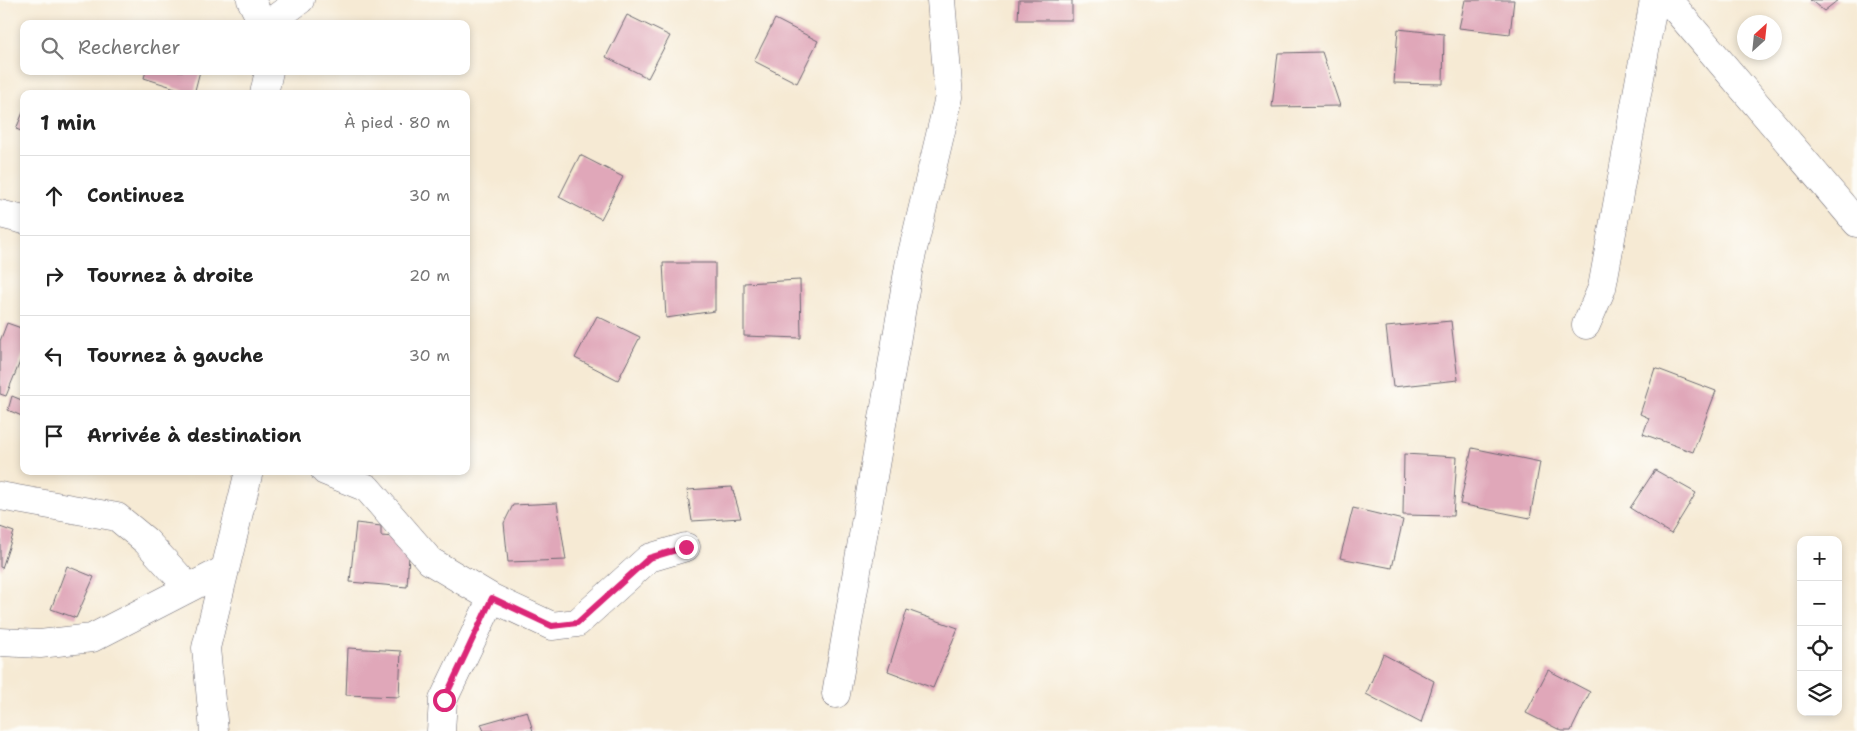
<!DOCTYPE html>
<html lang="fr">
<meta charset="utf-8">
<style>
body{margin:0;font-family:"Shantell Sans",sans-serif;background:#f2f2f2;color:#222}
.controls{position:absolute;right:15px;bottom:15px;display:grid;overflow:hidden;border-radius:10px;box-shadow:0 2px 8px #0003}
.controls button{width:45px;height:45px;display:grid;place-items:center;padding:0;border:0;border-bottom:1px solid #e0e0e0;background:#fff;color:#222;font:25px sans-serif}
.compass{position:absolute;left:1737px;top:15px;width:45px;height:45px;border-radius:50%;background:#fff;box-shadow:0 2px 8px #0003;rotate:27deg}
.stop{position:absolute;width:15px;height:15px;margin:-11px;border:4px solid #db2777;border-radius:50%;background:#fff}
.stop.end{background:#db2777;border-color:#fff;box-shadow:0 1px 5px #0008}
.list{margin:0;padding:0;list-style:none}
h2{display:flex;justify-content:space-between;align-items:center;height:65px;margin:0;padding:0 20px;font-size:21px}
h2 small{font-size:16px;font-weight:400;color:#767676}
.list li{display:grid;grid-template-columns:32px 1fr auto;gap:15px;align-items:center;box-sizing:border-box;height:80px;padding:0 20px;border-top:1px solid #e0e0e0}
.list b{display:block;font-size:19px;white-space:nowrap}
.list em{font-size:16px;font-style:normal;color:#767676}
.icon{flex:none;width:28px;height:28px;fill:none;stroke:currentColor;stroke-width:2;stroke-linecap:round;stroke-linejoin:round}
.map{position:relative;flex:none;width:1857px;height:731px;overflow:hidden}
.search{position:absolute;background:#fff;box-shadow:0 2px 8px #0003;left:20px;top:20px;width:450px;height:55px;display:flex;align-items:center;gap:12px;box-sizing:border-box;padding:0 18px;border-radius:10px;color:#767676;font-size:19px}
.panel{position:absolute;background:#fff;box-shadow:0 2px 8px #0003;left:20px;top:90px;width:450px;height:385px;border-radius:10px}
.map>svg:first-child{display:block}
.building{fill:#e0a7b9}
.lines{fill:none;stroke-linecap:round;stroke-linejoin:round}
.street-casing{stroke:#6c6871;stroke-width:29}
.street{stroke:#fff;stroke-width:28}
.route{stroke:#db2777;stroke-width:6}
</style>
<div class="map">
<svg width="1857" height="731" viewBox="0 0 1857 731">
<rect width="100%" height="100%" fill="#fdfcf7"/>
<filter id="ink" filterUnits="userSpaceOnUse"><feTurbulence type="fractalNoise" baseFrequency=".02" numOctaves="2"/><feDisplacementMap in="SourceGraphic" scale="10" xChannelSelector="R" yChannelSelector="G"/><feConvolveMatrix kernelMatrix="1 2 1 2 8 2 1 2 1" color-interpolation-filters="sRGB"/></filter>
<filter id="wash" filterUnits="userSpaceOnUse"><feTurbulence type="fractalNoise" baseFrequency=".0096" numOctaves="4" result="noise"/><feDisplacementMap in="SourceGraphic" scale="20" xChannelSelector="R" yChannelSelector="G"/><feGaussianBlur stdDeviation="1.12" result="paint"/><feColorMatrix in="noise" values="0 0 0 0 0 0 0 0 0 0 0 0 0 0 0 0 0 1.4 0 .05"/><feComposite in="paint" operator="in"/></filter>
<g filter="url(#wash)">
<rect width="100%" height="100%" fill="#f6ead4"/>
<g id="blocks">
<path class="building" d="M1019,0H1072V20H1018Z
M1465,0H1514L1510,34L1459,28Z
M1810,0H1838L1824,11Z
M627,15L670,36L648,78L606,57Z
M775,19L818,41L797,83L754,61Z
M1398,29L1444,34L1443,84L1394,83Z
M1322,52L1340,106L1272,107L1278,53Z
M146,71H200L194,94L144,78Z
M24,110V132L16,129Z
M580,155L623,177L601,219L559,197Z
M663,263H715V311L666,318Z
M800,280L801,338L744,336V283Z
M597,316L640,337L618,380L575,358Z
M1451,321L1458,380L1393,387L1386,327Z
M7,323L24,329V352L6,396L0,394V341Z
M1655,368L1716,391L1693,452L1643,434L1649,418L1640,414Z
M12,396L24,401V417L8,410Z
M1472,448L1540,462L1530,518L1460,504Z
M1404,454L1457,457L1453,516L1403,515Z
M1655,470L1696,493L1671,534L1630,508Z
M732,487L741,518L692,521L687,490Z
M557,503L566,560L508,562L504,523L513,505Z
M1353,508L1403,520L1392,568L1340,558Z
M356,523L381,526V536L410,538L407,587L350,582Z
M0,527L14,532L2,568L0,567Z
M67,566L94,577L76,618L51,609Z
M907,610L958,628L933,688L888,671Z
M348,648L401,651L399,697L346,695Z
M1383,654L1434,681L1421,723L1366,694Z
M1548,670L1590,692L1571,731H1562L1526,713Z
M527,711L533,731H484L481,724Z"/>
</g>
</g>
<g filter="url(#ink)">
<use href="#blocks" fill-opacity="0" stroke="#6c6871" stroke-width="1"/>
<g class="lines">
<g class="street-casing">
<path id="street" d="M251,0L263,24
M1668,0L1857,223
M276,18L300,0
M264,94L269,71
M0,214L24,220
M1586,325L1602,288L1654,0
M325,471L367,488L430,561L492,598L552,626L577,623L649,558L686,547
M0,496L117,517L146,541L189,588
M0,642L40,644L92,638L224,570
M836,694L909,266L949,97L941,0
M214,731L206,648L249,471
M441,731L443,700L492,598"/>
</g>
<use href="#street" class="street"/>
</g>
</g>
<g class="lines" filter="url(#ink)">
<path class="route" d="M444,700L492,598L552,626L577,623L649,558L686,547"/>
</g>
</svg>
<div class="controls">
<button>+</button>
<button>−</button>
<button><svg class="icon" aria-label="locate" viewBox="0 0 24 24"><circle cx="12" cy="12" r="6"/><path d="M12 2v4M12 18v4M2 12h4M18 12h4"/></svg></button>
<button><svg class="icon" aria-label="layers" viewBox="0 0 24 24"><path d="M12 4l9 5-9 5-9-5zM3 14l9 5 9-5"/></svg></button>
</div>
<svg class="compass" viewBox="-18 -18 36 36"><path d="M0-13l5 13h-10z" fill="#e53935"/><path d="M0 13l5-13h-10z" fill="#767676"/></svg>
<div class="stop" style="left:444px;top:700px"></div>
<div class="stop end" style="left:686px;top:547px"></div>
<div class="search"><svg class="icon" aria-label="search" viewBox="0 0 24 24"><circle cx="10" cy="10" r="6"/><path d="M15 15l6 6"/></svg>Rechercher</div>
<section class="panel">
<h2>1 min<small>À pied · 80 m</small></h2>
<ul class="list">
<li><svg class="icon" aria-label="ahead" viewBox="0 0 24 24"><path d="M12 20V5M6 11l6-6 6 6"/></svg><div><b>Continuez</b></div><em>30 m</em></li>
<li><svg class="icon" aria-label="right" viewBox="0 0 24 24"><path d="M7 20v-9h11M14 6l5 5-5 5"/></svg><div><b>Tournez à droite</b></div><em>20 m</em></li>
<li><svg class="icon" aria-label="left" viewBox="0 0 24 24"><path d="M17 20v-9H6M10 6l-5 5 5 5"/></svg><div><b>Tournez à gauche</b></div><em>30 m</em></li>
<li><svg class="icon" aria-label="arrive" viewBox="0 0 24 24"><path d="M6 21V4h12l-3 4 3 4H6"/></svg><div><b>Arrivée à destination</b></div></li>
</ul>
</section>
</div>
